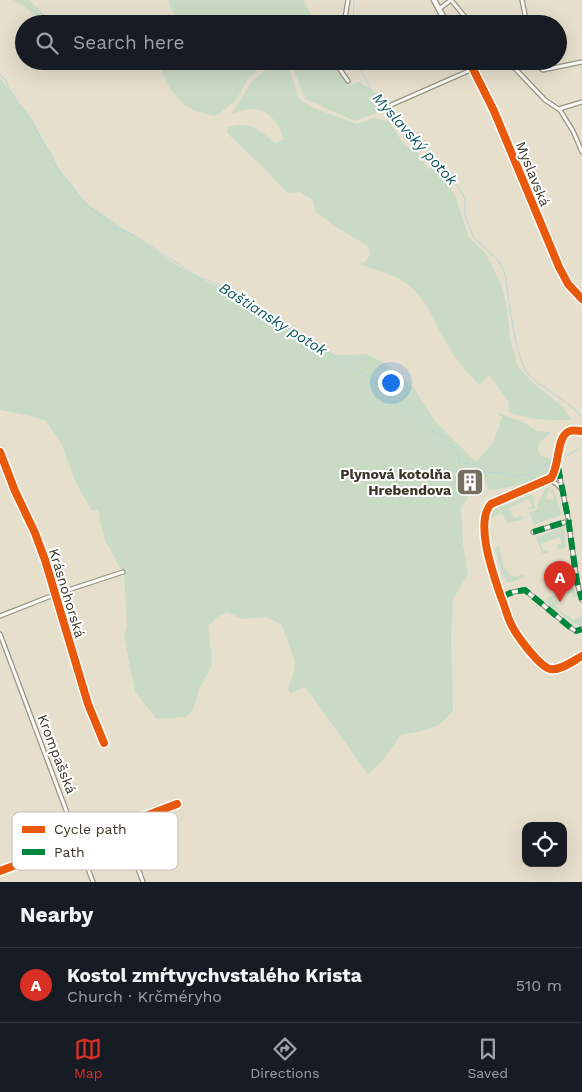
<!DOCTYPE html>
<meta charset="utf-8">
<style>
body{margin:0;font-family:"Work Sans",sans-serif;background:#242831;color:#f1f3f6}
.controls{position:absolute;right:15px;bottom:15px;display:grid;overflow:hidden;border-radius:10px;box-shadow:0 5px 20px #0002}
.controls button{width:45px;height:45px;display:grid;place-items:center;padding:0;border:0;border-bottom:1px solid #363941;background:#171b24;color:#f1f3f6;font:25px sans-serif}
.you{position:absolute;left:390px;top:382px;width:18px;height:18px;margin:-12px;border:4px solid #fff;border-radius:50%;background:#1a73e8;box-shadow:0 0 0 8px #1a73e833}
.badge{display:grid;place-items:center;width:32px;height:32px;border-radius:50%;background:#d93025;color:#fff;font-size:16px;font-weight:700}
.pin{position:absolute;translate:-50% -41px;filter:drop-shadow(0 1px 2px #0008)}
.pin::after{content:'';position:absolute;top:26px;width:18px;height:15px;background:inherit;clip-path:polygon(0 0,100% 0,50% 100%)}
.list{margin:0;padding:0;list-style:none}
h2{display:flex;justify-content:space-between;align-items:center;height:65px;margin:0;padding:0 20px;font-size:21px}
h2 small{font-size:16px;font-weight:400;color:#9ea1a6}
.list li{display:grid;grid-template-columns:32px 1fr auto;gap:15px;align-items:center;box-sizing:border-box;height:75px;padding:0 20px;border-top:1px solid #363941}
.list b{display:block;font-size:19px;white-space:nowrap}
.list p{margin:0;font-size:16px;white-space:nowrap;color:#9ea1a6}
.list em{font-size:16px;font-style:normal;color:#9ea1a6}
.icon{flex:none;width:28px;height:28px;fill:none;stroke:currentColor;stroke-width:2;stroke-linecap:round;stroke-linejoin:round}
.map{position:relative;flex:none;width:582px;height:882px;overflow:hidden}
.search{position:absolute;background:#171b24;box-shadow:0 5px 20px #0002;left:15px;right:15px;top:15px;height:55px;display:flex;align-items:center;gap:12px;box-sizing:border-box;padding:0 18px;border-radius:28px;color:#9ea1a6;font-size:19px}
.sheet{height:140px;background:#171b24}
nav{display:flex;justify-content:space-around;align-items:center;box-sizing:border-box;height:70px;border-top:1px solid #363941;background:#171b24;font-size:14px;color:#9ea1a6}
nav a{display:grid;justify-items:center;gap:2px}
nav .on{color:#d93025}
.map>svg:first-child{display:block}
.green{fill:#cadbc5}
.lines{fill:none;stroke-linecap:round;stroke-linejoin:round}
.stream{stroke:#b6d8d7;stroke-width:1}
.street-casing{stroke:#999485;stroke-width:5.5}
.secondary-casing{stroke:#999485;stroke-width:7}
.street{stroke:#fbfaf7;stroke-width:3}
.secondary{stroke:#fbfaf7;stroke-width:4.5}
.quiet{stroke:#00873e;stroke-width:6;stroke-dasharray:12 6;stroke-linecap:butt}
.cycleway-casing{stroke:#fff;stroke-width:11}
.cycleway{stroke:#e8590c;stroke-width:8}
.labels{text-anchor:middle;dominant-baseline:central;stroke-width:4;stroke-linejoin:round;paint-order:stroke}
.street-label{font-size:14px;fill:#3a3527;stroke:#fff}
.poi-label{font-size:14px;font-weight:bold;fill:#3a3527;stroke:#fff;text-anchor:end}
.water-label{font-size:15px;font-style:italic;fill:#0e565f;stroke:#fff}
.key{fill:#fff;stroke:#c4c2be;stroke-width:1}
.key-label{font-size:14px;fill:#3a3527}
</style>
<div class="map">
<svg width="582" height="882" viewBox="0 0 582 882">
<rect width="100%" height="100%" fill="#e6dfcc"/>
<path class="green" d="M13,0H29L54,24H45L24,6Z
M168,0H304L315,24H170L176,20Z
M157,61H333L348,86L359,82L386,99L391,105L374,114L355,121L305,99L292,64H265L248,78L237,99L218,115L213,116L196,111L184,105L170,89Z
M289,69L299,98L311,107L357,124L374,118L388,121L406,147H415L427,169L439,166L456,198L469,238L485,252L502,287L507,308L510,338L518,367L533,383L563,407L572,420C548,420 531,421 509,412L508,401L489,375L479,385C470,375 459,364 452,352C434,326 429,295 399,279C386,272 372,269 359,264L366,261L370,254L368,246L333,225L316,212L313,200L300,192L287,193L267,171L231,137L227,131L229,127C249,121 260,130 275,143L284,139C280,125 268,108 251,109C245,109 238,112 232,114L251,82L266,70Z
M0,78L32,119L56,165L85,202L178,266L269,314L335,355L367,354L388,365L414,388L435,421L476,462L493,443L502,417L496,412L525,423L536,431L550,432V434L540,442L538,449L541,456L551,459L557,466L550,480L547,476L543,475L527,483L494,490H489L480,470L460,478L468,498L461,507L463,544L468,574L453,599L451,638L453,711L439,725L418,732L400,735C391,749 382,764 368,774L305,687L290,694L288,689L295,669L294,659L282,625L266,617L242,619L227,612L217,617L208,626L212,658L211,668L199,689L193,710L186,717L157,719L135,692L124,637L127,626L124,575L105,540L99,517L101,516L98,510L92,511L76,483L61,443L46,421L31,416L0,410Z
M551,486L547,495V498L550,500L554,499L553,495L550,493L553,487L562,515L534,525L529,513L538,509L537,505L545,489Z
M530,495H533L535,508L528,510L527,508L532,506L529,499L509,508L514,518L522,516L524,517L523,520L507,523L502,513L491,518V512L493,510Z
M564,525L566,547L559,550L557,545L562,543L559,537L541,544L543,551L547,550L548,553H542L536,537L558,529L560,526Z
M499,546L504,567L510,575L515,577L523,574L524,577L509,583L506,582V577L503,578L495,548Z
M573,588L577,596L574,597L572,593L567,594L566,593L553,598C555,609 564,614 574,620L582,616V626L574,624L545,601L548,598Z"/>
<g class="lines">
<path class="stream" d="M353,24L354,0
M357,61L371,90L450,173L465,199V215L474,238L498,260L504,271C510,295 513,359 530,376C546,391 567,400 582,417
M0,75L5,79L9,89L15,97L18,106L32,124L52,156L61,176L71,185L89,207L104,218L114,229L125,231L134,235L200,278L206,279L255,306L302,338L368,376L396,402L424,420C426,428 434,433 442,435V441L455,448L459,458L458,463L469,464L472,466L476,463L480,467L482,472L504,473L513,477L516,475L524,474L527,476L551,462
M566,456L582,447"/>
<g class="street-casing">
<path id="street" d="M451,0L471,24
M522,0L527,24
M439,9L451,0
M344,24L348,0
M334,61L348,81
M508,61L545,100L560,110L573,131L582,152
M537,61L539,67L543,70L582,62
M391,105L473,69
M559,109L582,102
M582,431C578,431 573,430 570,431C556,435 560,466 551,478L491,504C474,523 494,576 501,597C505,606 507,617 512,626C517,636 539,666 550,669C560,671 573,661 582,656
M0,452L15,491L35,533L45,560L88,704L104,743
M558,468L568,518L577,582L582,600
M550,480L557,484L562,490
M533,532L569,521
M501,597L513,592L525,590L571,628L576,631L582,629
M0,616L56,594L123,572
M0,634L93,882
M122,825L143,882
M155,836L165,863
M136,863L161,853
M0,871L177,804"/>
</g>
<g class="secondary-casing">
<path id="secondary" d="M434,0L447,24
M469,61L494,111L559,267L568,284L582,299"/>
</g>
<use href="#street" class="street"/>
<use href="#secondary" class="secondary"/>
<path class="quiet" d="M558,467L568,518L577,582L582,600
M533,532L569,521
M501,597L513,592L525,590L571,628L576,631L582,629"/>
<g class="cycleway-casing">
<path id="cycleway" d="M469,61L494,111L559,267L568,284L582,299
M582,431C578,431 573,430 570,431C556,435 560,466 551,478L491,504C474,523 494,576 501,597C505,606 507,617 512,626C517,636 539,666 550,669C560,671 573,661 582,656
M0,452L15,491L35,533L45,560L88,704L104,743
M0,871L177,804"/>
</g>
<use href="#cycleway" class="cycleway"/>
</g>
<defs>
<g id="building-square" transform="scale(1.4375)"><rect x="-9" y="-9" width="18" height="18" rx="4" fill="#767061" stroke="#fff"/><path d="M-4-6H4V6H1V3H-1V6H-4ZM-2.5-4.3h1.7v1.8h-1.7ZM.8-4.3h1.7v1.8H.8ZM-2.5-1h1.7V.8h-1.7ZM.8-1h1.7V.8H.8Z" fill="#fff"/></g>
</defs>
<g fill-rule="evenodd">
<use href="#building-square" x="470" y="482"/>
</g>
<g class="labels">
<g class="street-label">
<text transform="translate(533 174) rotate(68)">Myslavská</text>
<text transform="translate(67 593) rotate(73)">Krásnohorská</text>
<text transform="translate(57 754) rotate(69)">Krompašská</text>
</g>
<g class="poi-label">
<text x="451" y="474">Plynová kotolňa<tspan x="451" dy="16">Hrebendova</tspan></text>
</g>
<g class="water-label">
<text transform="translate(415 139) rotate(48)">Myslavský potok</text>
<text transform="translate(273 319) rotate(32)">Baštiansky potok</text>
</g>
</g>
<rect x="12" y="812" width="166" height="58" rx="8" class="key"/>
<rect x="22" y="826" width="23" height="7" fill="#e8590c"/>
<rect x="22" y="849" width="23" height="6" fill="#00873e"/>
<g class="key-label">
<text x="54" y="834">Cycle path</text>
<text x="54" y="857">Path</text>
</g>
</svg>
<div class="controls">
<button><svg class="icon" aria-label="locate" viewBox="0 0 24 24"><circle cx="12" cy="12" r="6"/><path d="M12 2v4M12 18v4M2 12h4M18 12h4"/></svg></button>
</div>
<div class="you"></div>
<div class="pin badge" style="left:560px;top:602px">A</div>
<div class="search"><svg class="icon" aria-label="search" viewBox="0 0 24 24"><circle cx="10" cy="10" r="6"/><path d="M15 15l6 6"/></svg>Search here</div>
</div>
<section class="sheet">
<h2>Nearby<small></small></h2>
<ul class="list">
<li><span class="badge">A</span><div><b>Kostol zmŕtvychvstalého Krista</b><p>Church · Krčméryho</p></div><em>510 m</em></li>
</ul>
</section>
<nav>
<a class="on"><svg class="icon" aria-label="map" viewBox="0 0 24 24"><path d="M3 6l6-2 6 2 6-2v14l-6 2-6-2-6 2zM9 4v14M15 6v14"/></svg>Map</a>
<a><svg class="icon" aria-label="directions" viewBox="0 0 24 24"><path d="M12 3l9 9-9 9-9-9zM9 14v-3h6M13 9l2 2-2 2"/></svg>Directions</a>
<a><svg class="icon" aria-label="saved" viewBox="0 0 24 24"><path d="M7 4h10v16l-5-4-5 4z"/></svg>Saved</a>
</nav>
